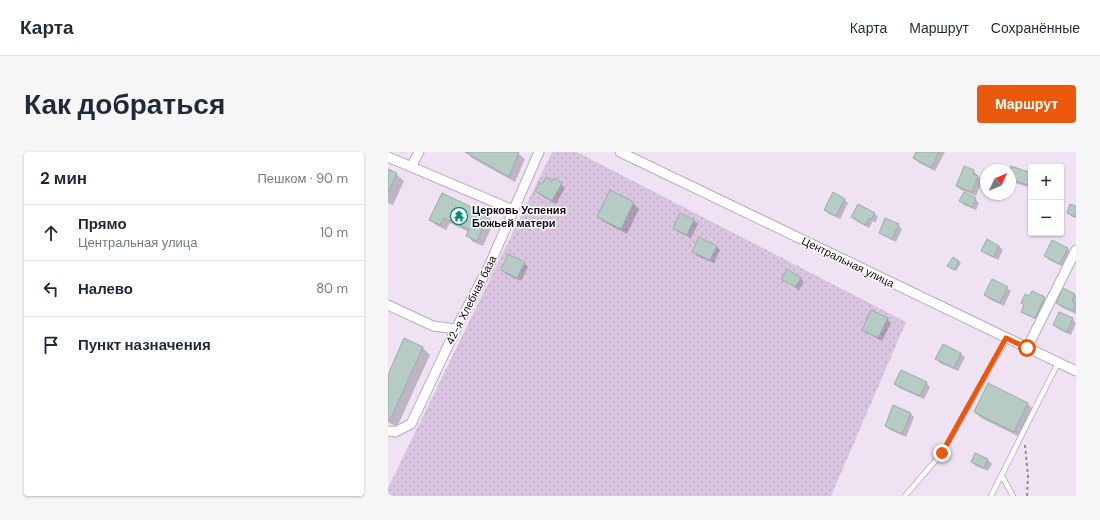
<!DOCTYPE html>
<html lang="ru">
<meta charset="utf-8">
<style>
body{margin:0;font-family:"DM Sans",sans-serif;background:#f6f6f7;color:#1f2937}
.controls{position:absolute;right:12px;top:12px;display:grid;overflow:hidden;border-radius:4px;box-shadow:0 1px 3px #0004}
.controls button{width:36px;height:36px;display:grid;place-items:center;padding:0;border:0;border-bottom:1px solid #e0e1e3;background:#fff;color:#1f2937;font:20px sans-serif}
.compass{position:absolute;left:592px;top:12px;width:36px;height:36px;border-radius:50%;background:#fff;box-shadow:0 1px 3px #0004;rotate:46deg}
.stop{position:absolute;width:12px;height:12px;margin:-9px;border:3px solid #ea580c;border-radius:50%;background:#fff}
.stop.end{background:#ea580c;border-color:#fff;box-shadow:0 1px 4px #0008}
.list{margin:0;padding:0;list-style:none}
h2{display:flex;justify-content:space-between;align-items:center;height:52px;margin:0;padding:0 16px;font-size:17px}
h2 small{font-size:13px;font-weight:400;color:#747a83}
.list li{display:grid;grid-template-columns:26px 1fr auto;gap:12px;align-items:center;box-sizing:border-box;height:56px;padding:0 16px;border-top:1px solid #e0e1e3}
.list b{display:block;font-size:15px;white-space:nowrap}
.list p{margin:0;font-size:13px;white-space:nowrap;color:#747a83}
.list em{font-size:13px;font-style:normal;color:#747a83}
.icon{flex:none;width:22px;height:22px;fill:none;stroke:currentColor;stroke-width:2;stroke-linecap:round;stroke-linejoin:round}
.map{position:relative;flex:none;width:688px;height:344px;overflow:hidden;border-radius:4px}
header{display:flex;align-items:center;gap:24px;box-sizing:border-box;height:56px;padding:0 20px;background:#fff;border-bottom:1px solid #e0e1e3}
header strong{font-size:19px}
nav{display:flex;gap:22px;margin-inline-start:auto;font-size:14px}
.intro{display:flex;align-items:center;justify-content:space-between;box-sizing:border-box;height:96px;padding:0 24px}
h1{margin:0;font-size:28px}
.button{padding:10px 18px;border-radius:4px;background:#ea580c;color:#fff;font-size:14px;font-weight:700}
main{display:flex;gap:24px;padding:0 24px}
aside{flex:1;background:#fff;border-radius:4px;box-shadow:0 1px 3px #0004}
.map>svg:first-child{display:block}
.garden{fill:url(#garden-dots)}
.shadow{fill:#0003}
.building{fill:#b5cbc4;stroke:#98aea7}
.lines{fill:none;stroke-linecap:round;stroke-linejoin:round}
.service-casing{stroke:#b7abbb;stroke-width:6}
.minor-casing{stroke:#b7abbb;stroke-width:11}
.path{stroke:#918794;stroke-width:2;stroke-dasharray:3 3;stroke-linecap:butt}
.service{stroke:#fff;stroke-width:4.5}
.minor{stroke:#fff;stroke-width:9}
.route{stroke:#ea580c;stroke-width:5}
.labels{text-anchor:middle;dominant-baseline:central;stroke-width:3;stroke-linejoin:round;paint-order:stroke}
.poi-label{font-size:11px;font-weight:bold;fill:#0f0b11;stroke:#fff;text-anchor:start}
.street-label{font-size:11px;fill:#0f0b11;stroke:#fff}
</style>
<header>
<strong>Карта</strong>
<nav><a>Карта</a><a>Маршрут</a><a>Сохранённые</a></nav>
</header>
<div class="intro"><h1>Как добраться</h1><a class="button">Маршрут</a></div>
<main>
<aside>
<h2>2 мин<small>Пешком · 90 m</small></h2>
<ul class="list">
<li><svg class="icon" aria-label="ahead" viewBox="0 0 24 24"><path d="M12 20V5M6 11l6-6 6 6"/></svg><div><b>Прямо</b><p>Центральная улица</p></div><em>10 m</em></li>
<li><svg class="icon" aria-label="left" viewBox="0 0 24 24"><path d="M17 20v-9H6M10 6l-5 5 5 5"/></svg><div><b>Налево</b></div><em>80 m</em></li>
<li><svg class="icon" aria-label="arrive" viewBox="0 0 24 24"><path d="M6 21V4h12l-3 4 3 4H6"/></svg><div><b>Пункт назначения</b></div></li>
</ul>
</aside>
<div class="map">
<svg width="688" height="344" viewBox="0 0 688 344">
<defs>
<pattern id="garden-dots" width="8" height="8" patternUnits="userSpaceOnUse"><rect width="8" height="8" fill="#dac5e1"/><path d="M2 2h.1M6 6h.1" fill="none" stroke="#baa8c0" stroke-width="1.8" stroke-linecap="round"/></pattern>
</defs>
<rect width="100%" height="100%" fill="#efe2f3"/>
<path class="garden" d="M164,0H189L518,170L443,344H5L0,341V336Z"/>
<path class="shadow" d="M78,0H128L137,7L127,30L84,6Z
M529,0H557L547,19L530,10L526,6Z
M576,15L586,19L594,29L588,44L573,38L569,34Z
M0,18L8,22L16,29L5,53L0,51Z
M622,20L643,22V36L624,30L622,28Z
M164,30L173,32L177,36L168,52L152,43L148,39L154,33Z
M54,42L100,64L106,70L95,94L85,90L80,84L81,80L62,71L58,78L48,73L42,68Z
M456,47L460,51L452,67L441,62L437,58Z
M587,47L591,51L588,58L576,53L573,49Z
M245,51L251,57L239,82L216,70L210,65Z
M688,55V66L684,65L680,61Z
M486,61L490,65L487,71L485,69L481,76L468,69L464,65Z
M306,68L310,72L303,86L290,80L286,76Z
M510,73L514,77L508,90L496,84L492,80Z
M599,88L611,94L615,98L610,108L598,102L594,99Z
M665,90L680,97L684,101L676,115L661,108L658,104Z
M328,94L332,98L326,111L309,104L306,100Z
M565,106L573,111L568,119L560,114Z
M136,111L140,115L133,129L118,122L114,118Z
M412,126L416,130L411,138L394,127Z
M619,136L623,139L616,154L601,147L597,143Z
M676,137L688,144V162L673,155L669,151Z
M656,146L660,150L651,169L638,163L634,159L637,154L634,151Z
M499,167L503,171L494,189L479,181L475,177Z
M684,167L688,171L683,183L670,177L666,173Z
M16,187L35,196L42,203L9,275L0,270V225Z
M555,193L573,202L577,205L570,219L552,211L549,207Z
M538,231L542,235L536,247L511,236L507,232Z
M640,252L645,257L632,285L593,266L587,260Z
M522,261L526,265L518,285L502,278L498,274Z
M587,302L600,308L604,312L600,319L588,314L584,310Z"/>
<path class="building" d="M77,0H131L121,25Z
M528,0H551L543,16L525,6Z
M576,14L586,18L585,22L590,24L584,40L568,34Z
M623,14L643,21V34L622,27V18Z
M0,17L9,21L0,41Z
M158,25L164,29L166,26L174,31L164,49L147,39L152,30L154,32Z
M222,38L246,50L233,77L209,65Z
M445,40L457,47L448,64L436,58Z
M576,40L588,46L584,55L571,49Z
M54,41L100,63L89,89L78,84L81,77L56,66L52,73L41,68Z
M470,52L487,61L483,68L481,66L477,73L463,65Z
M682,52L688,54V65L679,61Z
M292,61L306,68L299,83L285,76Z
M497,66L511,72L504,87L491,81Z
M311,85L329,94L322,108L304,100Z
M599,87L611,94L606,105L593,99Z
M664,88L680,96L672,112L656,104Z
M120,102L137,110L129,126L113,118Z
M565,105L571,109L566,118L559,114Z
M399,117L413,126L407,135L393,127Z
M604,127L620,135L612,151L596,143Z
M675,136L687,142L684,150L688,152L684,159L668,151Z
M644,139L657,145L647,166L633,160L636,153L633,151L637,142L641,144Z
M483,158L500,166L490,186L474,178Z
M671,160L685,166L679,180L665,173Z
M16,186L35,195L2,268L0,267V223Z
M555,192L573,201L566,216L547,207Z
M513,218L539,230L532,244L506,232Z
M600,231L640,251L626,280L586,260Z
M505,253L523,261L514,282L497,274Z
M587,301L600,307L596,316L583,310Z"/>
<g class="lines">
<g class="service-casing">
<path id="service" d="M614,324L625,344
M517,344L554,301L619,186
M603,344L670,211"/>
</g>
<g class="minor-casing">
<path id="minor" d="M232,0L688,219
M0,5L125,58
M23,15L31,0
M0,153L45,174L68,177
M639,196L688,98
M0,279L7,280L23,272L68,177L101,114L151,0"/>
</g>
<path class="path" d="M637,293L640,324L639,344"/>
<use href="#service" class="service"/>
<use href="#minor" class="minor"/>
</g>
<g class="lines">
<path class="route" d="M554,301L618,186L639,196"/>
</g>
<defs>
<g id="temple-ring" transform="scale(0.9)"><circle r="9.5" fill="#fff" stroke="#048e75" stroke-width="1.5"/><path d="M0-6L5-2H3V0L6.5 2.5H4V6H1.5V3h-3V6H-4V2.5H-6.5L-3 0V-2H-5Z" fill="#048e75"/></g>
</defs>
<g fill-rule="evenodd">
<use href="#temple-ring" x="71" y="64"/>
</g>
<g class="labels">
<g class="poi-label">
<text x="84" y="58">Церковь Успения<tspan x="84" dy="13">Божьей матери</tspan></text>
</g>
<g class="street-label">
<text transform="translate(460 110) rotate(26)">Центральная улица</text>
<text transform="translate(83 148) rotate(-63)">42-я Хлебная база</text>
</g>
</g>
</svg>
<div class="controls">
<button>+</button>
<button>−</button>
</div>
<svg class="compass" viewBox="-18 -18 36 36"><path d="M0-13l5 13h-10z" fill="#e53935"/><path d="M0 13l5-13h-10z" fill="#747a83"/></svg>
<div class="stop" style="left:639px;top:196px"></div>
<div class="stop end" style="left:554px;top:301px"></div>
</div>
</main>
